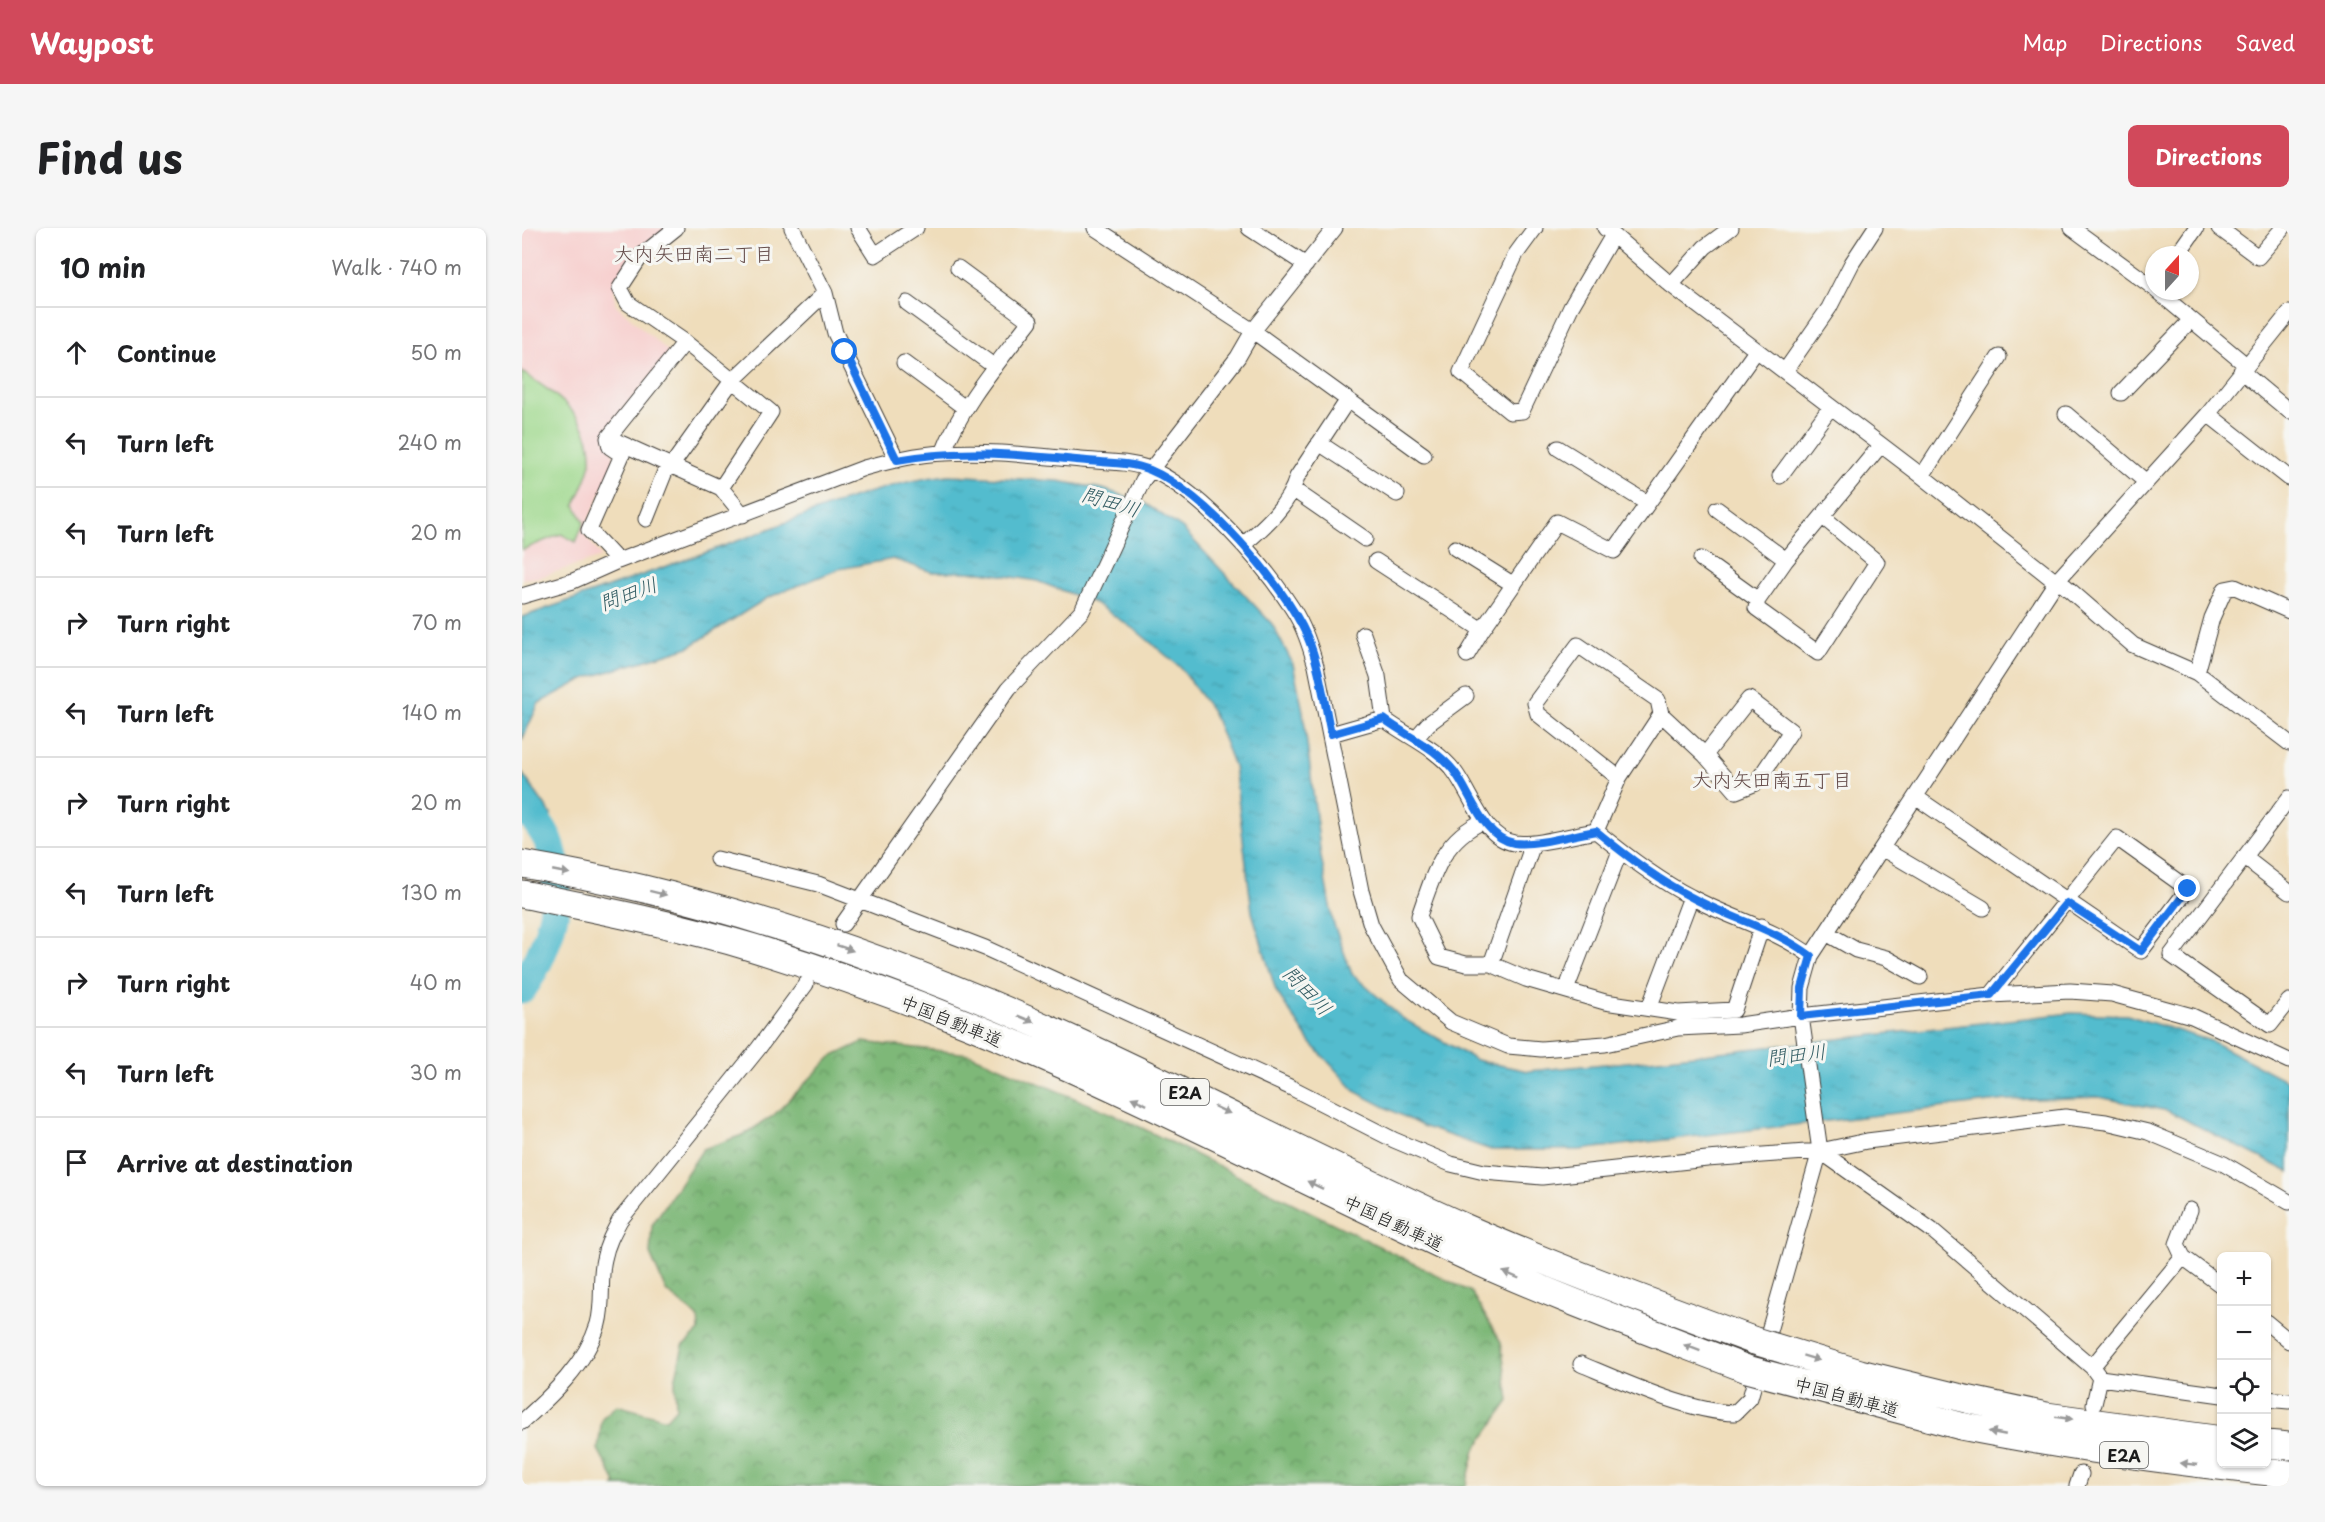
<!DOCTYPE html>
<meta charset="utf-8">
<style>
body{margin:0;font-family:"Playpen Sans","Klee One",sans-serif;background:#f6f6f6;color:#202124}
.controls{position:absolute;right:18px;bottom:18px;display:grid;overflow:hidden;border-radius:9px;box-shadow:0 2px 4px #0004}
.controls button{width:54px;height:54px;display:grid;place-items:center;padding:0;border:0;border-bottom:2px solid #e0e0e0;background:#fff;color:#202124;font:30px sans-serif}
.compass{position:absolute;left:1623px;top:18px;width:54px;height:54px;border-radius:50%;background:#fff;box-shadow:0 2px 4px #0004;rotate:21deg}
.stop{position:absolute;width:18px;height:18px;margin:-14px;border:4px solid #1a73e8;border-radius:50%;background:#fff}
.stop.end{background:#1a73e8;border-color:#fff;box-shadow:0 2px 6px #0008}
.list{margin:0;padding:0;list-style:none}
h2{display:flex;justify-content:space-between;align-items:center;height:78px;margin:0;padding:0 24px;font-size:26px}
h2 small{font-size:20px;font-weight:400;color:#757577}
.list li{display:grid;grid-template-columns:39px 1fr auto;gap:18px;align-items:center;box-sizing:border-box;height:90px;padding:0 24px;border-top:2px solid #e0e0e0}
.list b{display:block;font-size:22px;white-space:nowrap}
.list em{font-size:20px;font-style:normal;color:#757577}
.icon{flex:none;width:33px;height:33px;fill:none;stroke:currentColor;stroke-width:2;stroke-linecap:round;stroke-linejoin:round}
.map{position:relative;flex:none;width:1767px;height:1258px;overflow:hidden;border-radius:9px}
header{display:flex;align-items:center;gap:36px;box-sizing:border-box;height:84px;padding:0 30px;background:#d1495b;color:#fff}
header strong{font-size:28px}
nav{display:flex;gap:33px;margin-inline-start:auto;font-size:21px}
.intro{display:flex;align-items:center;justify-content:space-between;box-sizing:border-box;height:144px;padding:0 36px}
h1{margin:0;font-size:42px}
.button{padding:15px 27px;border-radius:9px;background:#d1495b;color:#fff;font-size:21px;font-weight:700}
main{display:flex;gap:36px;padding:0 36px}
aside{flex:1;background:#fff;border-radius:9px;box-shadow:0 2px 4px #0004}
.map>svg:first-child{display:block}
.built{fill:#f7d0cf}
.forest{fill:url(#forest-crowns);stroke:#4d6a4a;stroke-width:1.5}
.garden{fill:#9ed88c;stroke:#5d7a54;stroke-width:1.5}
.water{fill:url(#water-ripples);stroke:#376c75;stroke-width:1.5}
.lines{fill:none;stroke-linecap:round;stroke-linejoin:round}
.river{stroke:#52bcce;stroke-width:30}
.street-casing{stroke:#3c3934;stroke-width:17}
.highway-casing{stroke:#3c3934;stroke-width:29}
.street{stroke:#fff;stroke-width:15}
.highway{stroke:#fff;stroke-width:27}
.highway-bridge-casing{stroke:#3c3934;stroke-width:29;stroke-linecap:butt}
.highway-bridge{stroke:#fff;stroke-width:27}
.oneway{fill:#999}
.route{stroke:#1a73e8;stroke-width:8}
.labels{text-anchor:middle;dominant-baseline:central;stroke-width:6;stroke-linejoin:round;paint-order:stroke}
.shield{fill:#f6f6f2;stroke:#5d5d5c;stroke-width:1.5}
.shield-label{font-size:16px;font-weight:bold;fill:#1c1c1c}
.street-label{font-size:18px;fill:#1c1c1c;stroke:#f6f6f2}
.neighbourhood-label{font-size:20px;fill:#654d4b;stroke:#f6f6f2}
.water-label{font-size:20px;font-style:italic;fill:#325c63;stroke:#f6f6f2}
</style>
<header>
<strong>Waypost</strong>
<nav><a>Map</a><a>Directions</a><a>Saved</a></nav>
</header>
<div class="intro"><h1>Find us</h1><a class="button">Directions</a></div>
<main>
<aside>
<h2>10 min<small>Walk · 740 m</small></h2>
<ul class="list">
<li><svg class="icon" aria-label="ahead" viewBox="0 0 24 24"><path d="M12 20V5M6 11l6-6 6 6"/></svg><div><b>Continue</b></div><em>50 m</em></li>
<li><svg class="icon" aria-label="left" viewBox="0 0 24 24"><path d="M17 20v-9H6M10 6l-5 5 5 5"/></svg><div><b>Turn left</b></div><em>240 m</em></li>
<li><svg class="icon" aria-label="left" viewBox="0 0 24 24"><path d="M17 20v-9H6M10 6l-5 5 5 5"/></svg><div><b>Turn left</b></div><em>20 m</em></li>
<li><svg class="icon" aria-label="right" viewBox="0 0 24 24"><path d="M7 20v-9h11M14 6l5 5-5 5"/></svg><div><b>Turn right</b></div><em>70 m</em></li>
<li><svg class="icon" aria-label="left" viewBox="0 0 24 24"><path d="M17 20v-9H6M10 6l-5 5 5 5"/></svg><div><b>Turn left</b></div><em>140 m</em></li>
<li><svg class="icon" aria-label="right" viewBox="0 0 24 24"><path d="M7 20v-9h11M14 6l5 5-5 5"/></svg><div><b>Turn right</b></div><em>20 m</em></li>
<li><svg class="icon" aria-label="left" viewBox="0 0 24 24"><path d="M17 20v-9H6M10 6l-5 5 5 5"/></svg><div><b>Turn left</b></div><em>130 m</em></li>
<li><svg class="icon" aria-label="right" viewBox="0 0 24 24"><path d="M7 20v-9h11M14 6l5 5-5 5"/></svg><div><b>Turn right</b></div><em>40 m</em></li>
<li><svg class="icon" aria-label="left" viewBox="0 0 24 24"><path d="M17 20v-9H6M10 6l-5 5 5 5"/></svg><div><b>Turn left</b></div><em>30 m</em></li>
<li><svg class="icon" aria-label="arrive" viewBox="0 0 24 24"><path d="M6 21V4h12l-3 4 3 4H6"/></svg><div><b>Arrive at destination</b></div></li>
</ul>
</aside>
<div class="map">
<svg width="1767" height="1258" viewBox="0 0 1767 1258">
<defs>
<pattern id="forest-crowns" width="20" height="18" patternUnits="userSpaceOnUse" patternTransform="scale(1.5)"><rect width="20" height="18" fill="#7eb878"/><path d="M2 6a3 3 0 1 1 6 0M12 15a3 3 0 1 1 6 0" fill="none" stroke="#669562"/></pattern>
<pattern id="water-ripples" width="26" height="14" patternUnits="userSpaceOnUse" patternTransform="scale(1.5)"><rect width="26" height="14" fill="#52bcce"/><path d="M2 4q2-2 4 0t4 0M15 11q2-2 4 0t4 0" fill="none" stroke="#47a1b0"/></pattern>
</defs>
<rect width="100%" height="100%" fill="#f6f6f2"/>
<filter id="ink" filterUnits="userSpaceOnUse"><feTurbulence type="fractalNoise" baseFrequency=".0167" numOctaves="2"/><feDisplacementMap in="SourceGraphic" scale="12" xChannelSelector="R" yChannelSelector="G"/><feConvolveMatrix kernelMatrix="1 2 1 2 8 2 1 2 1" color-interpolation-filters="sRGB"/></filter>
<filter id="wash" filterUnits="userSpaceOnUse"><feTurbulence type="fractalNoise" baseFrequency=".008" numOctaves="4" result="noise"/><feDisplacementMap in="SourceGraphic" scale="24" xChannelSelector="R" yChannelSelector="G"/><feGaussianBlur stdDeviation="1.35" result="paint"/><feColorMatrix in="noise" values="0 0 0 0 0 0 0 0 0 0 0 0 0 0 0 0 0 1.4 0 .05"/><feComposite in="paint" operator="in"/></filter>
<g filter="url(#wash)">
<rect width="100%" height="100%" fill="#efddbb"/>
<path class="built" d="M0,0H149L92,62L93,76L148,125L84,204L94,233L61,304L79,329L18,349L0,351Z"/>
<path class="forest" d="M341,814L447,826L600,890L949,1064L979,1114L987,1173L953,1222L944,1258H92L94,1255L76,1221L80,1190L95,1177L144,1191L154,1180L153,1153L161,1118L177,1103L176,1089L144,1063L128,1026L130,997L181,921L223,906L251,888L309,829Z"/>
<path class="garden" d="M0,144C32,165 71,189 69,233C68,246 58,264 53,277L62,294L54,314L39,306L0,322Z"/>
<path class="water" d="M426,247L536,253L581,261L622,275L660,300L750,396L771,436L781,483L799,629L811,694L830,746L880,790L954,832L1006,843L1127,832L1549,785L1605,787L1689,813L1767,854V944L1646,883L1577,869L1485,872L1057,922H969L900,898L834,864L788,814L754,763L730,684L712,538L690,483L658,439L616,404L573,375L515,353L460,344H410L371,331L317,341L245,370L167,419L62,451L17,475L0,512V389C78,362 156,335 234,306C298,282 358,255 426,247Z
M0,545L29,586L26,612L0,584Z"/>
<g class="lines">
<path class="river" d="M0,574C8,586 20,599 26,612C46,661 28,719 0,761"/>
</g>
</g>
<g filter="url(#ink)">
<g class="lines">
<g class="street-casing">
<path id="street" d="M154,0L119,28L98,60L106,75L163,114L249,184L199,260
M270,0L303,65L313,105L375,232
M336,0L353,27L394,0
M573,0L731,103L902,227
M727,0L784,37
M1013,0L994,26L939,144L988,184L1000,183L1049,79L1091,7
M1083,0L1149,57L1400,248L1534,354L1543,358L1611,417L1675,445L1767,515
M1550,0L1632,60
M1697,0L1736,29L1761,0
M1655,27L1674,0
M1149,57L1183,19L1209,0
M1635,63L1724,137
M385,75L473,139
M382,135L443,180
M1263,143L1307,80L1330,35L1353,0
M1719,143L1767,183
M1599,165L1668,93
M1544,186L1623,253
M1686,186L1767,250
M94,213L199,260L221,287
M797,215L875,266
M1036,220L1125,275
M421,225C440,176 476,135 508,93L436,40
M150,237L209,154L303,65
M1258,248L1308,180
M1400,248L1477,129
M772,262L843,311
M1195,281L1264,332
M1301,289L1355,334L1296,425L1234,380L1236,372L1264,332L1358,218
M124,291L146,236
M721,317C743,298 767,277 775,249L825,173
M933,320L992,357
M1179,331L1236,372
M96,333L67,302L100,227L88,219L86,210L163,114
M854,333L960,402L1035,294L1092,323L1234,123
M0,368L51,353L96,333L342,240C368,233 395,226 423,225C468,222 514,228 559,232C581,234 607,233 627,241C677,261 741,335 770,380C782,398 788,418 794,438L839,663L849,697L879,752L929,794L986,818L1019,821L1083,816L1156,800L1218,797L1279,788L1469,767L1548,763L1590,766L1670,788L1767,833
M841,406L856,448L862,491C886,509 913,519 932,543C949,565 961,610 992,615C1014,618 1050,607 1074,603C1103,627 1136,652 1169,669C1209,691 1252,700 1289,728
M945,427L960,402
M1675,445L1690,390L1703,361L1713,359L1767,383
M809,506L862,491
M894,510L906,496L944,468
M1097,550L1016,486L1013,475L1056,417L1136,472L1139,486
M1395,570L1619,723L1666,661L1595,610L1469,767
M1767,570L1649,727L1748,797L1767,773
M962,593C920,611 911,648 897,688L917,729L944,736H969L1004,751L1083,774L1156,785L1212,782L1240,698
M1074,603L1097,550L1139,486L1183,527L1214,563L1234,555L1269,503L1227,471L1183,527
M1361,621L1461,680
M1722,629L1767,664
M195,631L296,656L463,720L770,860L872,912L929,936L962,944L1020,949L1185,931L1298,923L1345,913L1543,889L1584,894L1626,904L1702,936L1767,974
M321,696L487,460L560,383L621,252L716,129L731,103L813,0
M1306,706L1334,722L1364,730L1398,749
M969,736L1011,616
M1044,762L1098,623
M1127,780L1169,669
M1661,1029L1700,1058
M1744,1094L1767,1113
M1059,1136C1102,1154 1167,1184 1213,1185L1228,1170L1298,923
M1570,1139L1661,1029L1655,1016L1668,982
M1700,1167L1578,1150L1570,1139L1411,1003L1298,923L1279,788L1280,760L1289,728L1534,354L1686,186L1767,85
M1744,1171L1767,1173
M1572,1176L1578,1150
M0,1194C30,1167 64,1136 76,1096C82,1075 77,1052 82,1031C85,1016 91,1005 98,992L236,821L284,756
M1555,1258L1559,1246"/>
</g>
<g class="highway-casing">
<path id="highway" d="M0,636C190,668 376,732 551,812C682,872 810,940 942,999C1037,1041 1136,1077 1233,1113
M0,666C78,682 156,697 232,720C306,743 379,769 450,798C612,864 766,946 924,1019C1022,1065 1124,1102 1225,1141
M1444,1171L1524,1188L1700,1212
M1439,1198C1549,1220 1655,1234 1767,1246
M1744,1216L1767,1218"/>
</g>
<use href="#street" class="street"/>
<use href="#highway" class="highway"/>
<g class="highway-bridge-casing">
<path id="highway-bridge" d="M1233,1113L1338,1145L1444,1171
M1225,1141L1439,1198"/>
</g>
<use href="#highway-bridge" class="highway-bridge"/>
</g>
<defs><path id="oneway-solid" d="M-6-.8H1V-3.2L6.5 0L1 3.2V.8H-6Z" transform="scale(1.5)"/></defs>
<g class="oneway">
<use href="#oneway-solid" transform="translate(39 644) rotate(11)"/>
<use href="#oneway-solid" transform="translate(136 665) rotate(14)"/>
<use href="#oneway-solid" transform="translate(323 720) rotate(19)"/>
<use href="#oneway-solid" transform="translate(504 791) rotate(23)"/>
<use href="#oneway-solid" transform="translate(617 873) rotate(-155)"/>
<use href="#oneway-solid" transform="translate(700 882) rotate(25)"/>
<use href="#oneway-solid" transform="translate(793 957) rotate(-154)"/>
<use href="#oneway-solid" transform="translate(989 1047) rotate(-157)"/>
<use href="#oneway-solid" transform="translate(1170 1120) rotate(-159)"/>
<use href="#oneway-solid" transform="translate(1289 1130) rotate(17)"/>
<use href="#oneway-solid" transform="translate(1542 1190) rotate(8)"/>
<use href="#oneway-solid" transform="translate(1475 1205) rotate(-169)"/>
<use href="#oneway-solid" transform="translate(1667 1236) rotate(-174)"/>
</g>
</g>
<g class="lines" filter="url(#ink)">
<path class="route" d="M323,124L375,232C439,220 501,227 565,233C586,235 609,234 628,242C682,264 762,356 785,408C798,438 802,474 809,506L862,491C886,509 913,519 932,543C949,565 961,610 992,615C1014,618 1050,607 1074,603C1103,627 1136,652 1169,669C1209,691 1252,700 1289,728L1280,760L1279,788L1469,767L1545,675L1619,723L1666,661"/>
</g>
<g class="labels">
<g class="shield">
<rect x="639" y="851" width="48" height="26" rx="4.5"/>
<rect x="1578" y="1214" width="48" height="26" rx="4.5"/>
</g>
<g class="shield-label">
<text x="663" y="864">E2A</text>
<text x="1602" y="1227">E2A</text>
</g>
<g class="street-label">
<text transform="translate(430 792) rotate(22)">中国自動車道</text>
<text transform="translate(872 994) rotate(25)">中国自動車道</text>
<text transform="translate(1325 1168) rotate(15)">中国自動車道</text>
</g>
<g class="neighbourhood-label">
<text x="172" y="25">大内矢田南二丁目</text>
<text x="1250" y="551">大内矢田南五丁目</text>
</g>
<g class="water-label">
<text transform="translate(589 273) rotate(17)">問田川</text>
<text transform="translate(106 365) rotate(-20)">問田川</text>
<text transform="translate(786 762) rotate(46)">問田川</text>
<text transform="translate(1274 826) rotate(-7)">問田川</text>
</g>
</g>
</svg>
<div class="controls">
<button>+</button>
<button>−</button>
<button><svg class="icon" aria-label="locate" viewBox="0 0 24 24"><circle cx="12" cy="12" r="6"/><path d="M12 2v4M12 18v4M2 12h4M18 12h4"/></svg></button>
<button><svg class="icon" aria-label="layers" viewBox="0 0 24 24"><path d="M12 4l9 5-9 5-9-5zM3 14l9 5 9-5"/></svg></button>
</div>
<svg class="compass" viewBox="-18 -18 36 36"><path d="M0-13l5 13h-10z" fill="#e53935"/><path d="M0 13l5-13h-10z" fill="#757577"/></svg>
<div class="stop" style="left:323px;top:124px"></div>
<div class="stop end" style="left:1666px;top:661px"></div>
</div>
</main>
